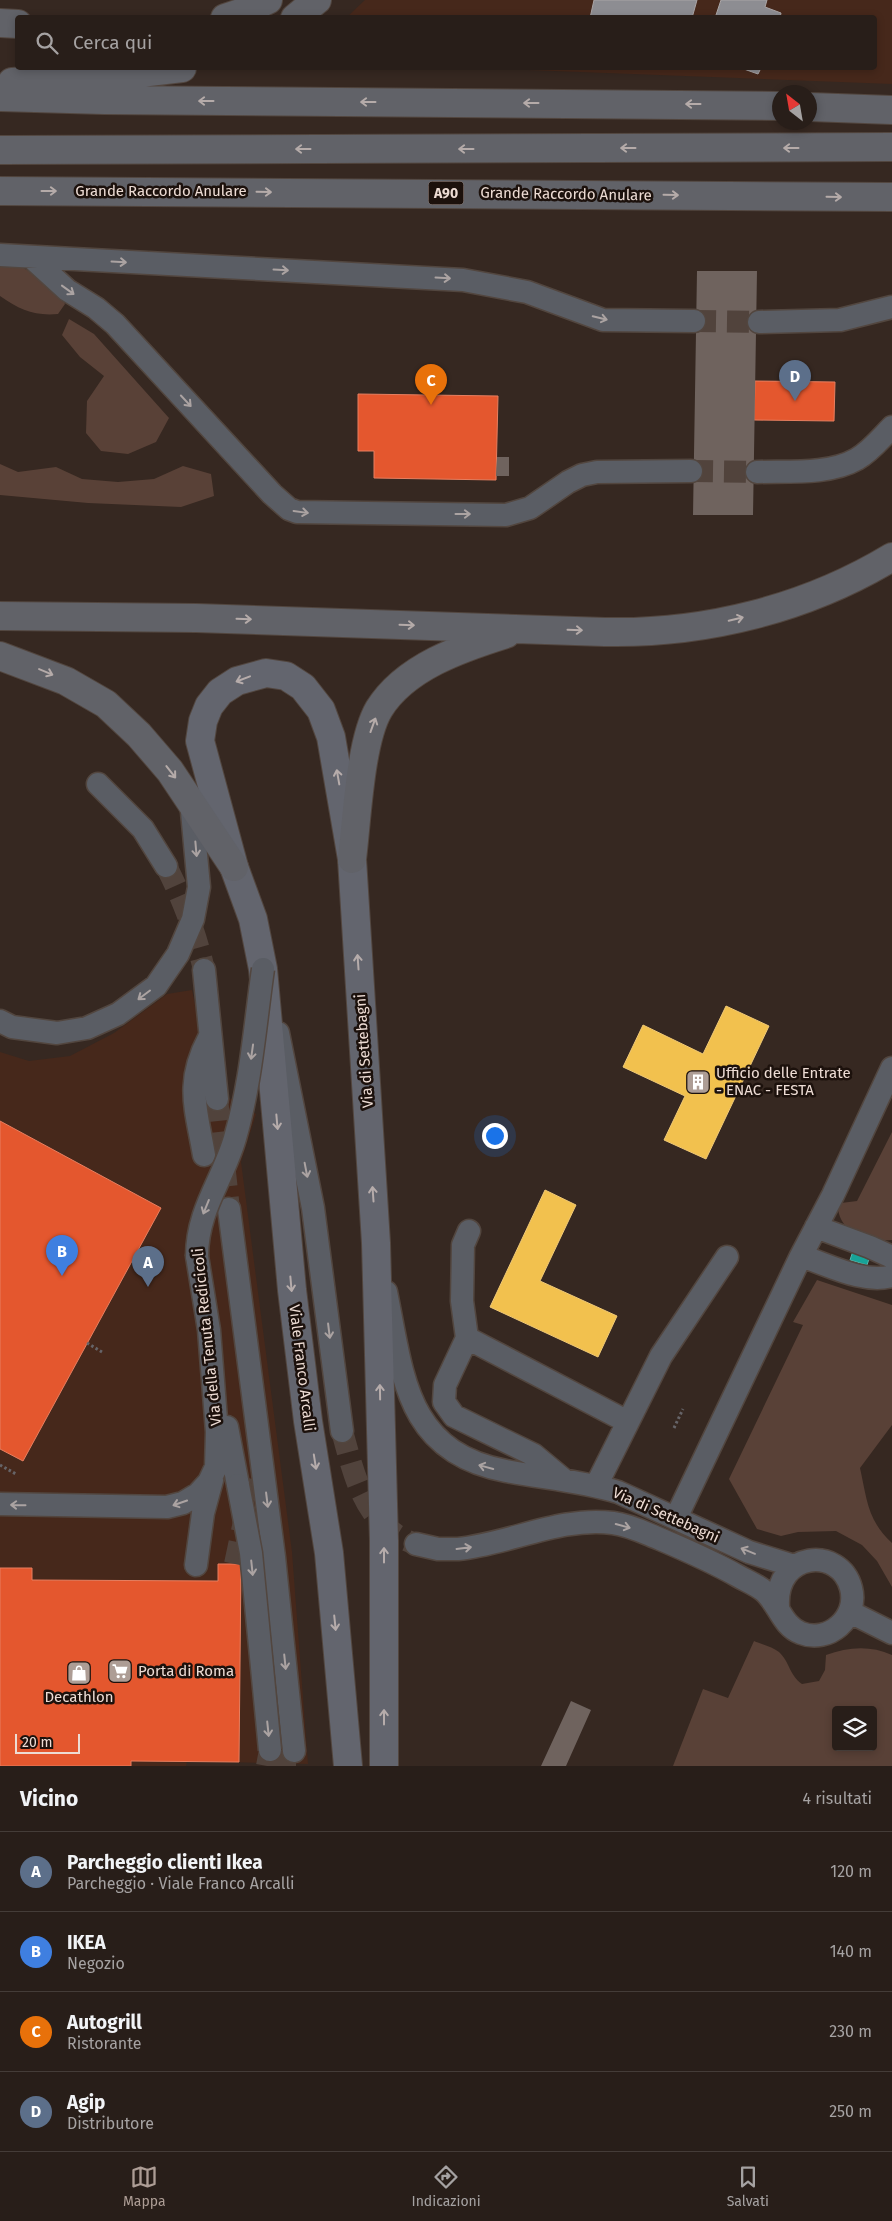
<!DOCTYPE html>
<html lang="it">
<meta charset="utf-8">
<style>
body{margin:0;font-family:"Fira Sans",sans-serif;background:#302722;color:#f1f3f6}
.controls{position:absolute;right:15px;bottom:15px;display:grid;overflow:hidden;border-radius:5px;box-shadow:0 2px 8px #0003}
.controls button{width:45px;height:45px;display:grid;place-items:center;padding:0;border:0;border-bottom:1px solid #443c38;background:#281e19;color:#f1f3f6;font:25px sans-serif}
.compass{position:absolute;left:772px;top:85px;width:45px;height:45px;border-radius:50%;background:#281e19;box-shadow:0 2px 8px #0003;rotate:329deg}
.scale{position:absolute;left:15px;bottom:12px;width:65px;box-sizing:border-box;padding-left:5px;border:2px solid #eddcd4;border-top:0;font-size:14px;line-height:18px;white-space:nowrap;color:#eddcd4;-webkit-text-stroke:4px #1c110c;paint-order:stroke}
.you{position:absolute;left:494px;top:1135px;width:18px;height:18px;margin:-12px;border:4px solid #fff;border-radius:50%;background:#1a73e8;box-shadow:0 0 0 8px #1a73e833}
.badge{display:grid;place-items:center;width:32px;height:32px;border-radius:50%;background:#ad9d95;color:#fff;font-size:16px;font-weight:700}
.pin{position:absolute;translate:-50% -41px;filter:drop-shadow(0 1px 2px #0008)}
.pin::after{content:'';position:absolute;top:26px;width:18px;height:15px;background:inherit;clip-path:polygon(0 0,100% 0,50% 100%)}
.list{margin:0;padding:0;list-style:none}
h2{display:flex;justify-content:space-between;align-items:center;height:65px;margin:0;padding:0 20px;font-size:21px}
h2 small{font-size:16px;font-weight:400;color:#a5a2a2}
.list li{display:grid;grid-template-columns:32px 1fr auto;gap:15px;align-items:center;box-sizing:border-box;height:80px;padding:0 20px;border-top:1px solid #443c38}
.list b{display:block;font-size:19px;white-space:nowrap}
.list p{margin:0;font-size:16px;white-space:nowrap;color:#a5a2a2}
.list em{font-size:16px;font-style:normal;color:#a5a2a2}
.icon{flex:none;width:28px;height:28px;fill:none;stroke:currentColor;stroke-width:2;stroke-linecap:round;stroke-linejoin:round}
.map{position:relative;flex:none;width:892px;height:1766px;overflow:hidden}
.search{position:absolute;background:#281e19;box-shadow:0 2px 8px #0003;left:15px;right:15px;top:15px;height:55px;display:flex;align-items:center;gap:12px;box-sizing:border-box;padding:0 18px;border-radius:5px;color:#a5a2a2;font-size:19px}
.sheet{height:385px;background:#281e19}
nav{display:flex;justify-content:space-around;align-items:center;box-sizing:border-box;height:70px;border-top:1px solid #443c38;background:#281e19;font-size:14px;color:#a5a2a2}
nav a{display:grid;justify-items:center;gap:2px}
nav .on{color:#ad9d95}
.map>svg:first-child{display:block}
.built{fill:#46281b}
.green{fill:#594137;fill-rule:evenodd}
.homes{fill:#f2c14e;stroke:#f0c976}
.shops{fill:#e4572e;stroke:#e77f60}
.public{fill:#17a398;stroke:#57b4aa}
.industry{fill:#8d8d92;stroke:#aaa5a6}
.building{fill:#6f635e}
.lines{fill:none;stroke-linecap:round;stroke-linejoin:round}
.minor-tunnel{stroke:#51433c;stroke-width:22;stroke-dasharray:22 11;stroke-linecap:butt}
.minor-casing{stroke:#52463f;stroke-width:25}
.major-casing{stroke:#52463f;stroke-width:30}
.highway-casing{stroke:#52463f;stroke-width:30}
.path{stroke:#666468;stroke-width:3;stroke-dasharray:2.5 2.5;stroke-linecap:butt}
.minor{stroke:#5a5d64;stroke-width:22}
.major{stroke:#63656e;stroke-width:28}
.highway{stroke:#616268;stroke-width:28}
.minor-bridge-casing{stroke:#52463f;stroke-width:25;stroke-linecap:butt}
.minor-bridge{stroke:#5a5d64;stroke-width:22}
.oneway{stroke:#b5aba9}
.oneway2{stroke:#aba3a2}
.oneway3{stroke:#b6acab}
.labels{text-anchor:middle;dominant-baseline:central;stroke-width:5;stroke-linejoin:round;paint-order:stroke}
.shield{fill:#1c110c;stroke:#ae9f98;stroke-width:1}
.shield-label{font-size:14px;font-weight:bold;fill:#eddcd4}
.street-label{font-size:15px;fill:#eddcd4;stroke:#1c110c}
.poi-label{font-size:15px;fill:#eddcd4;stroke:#1c110c;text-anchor:start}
</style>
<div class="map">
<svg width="892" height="1766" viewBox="0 0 892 1766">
<rect width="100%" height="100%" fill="#362821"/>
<path class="built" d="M365,0H892V84L472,68H874V18H346Z
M192,990L201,1032L186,1103L232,1099L256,1114L241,1162L292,1552L308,1764L187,1761L186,1766H0V1052L29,1061L70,1056L114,1033L167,994Z"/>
<path class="green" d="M0,263L22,267L57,288L65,304L58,314C34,316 20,310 0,296Z
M69,319L94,334L169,418L156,442L128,454L101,451L86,433L87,401L104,376L80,357L62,335Z
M0,464L18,472L56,467L82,479L118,482L154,479L183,466L211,474L214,496L181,507L88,503L0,495Z
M892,1132V1240C870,1242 841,1234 838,1209L841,1203L857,1201Z
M817,1280L892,1305V1425L860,1468C867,1499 867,1520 892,1543V1587L877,1561L862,1545L836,1531L798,1532L781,1536L757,1529L729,1479L803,1325L793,1322Z
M754,1641C761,1644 773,1647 779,1652C790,1662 789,1675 802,1684L819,1681L825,1670L826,1655C848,1647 870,1645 892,1655V1766H673L703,1689L728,1698ZM836,1710H873V1747H836Z"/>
<path class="homes" d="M726,1006L769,1026L706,1159L664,1140L685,1096L623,1067L643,1025L703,1054Z
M545,1190L576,1205L540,1281L617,1316L598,1357L490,1307Z"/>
<path class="shops" d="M755,381L835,382L834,421L754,420Z
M358,394L498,396L496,480L374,478V451H358Z
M0,1121L161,1208L23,1461L0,1449Z
M218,1564H241L239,1762L131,1761V1766H0V1568H32V1580L218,1581Z"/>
<path class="public" d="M853,1251L870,1256L867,1265L850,1260Z"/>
<path class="industry" d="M594,0H697L692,18H590Z
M721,0H767L765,7L781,13L780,18H715Z
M741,68H761L758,74Z"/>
<path class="building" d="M697,271H757L753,515H693Z
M497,457H509V476H496Z
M571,1701L591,1710L566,1766H541Z"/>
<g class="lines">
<path class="minor-tunnel" d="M694,321L759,322
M691,471L757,472
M166,866C183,899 196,934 204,970
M217,1099L229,1209
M342,1431C355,1478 365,1527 416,1544
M235,1564L253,1479
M285,1750V1766
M267,1766L270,1750"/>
<g class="minor-casing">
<path id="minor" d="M0,255L463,280L527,292L603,320L694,321
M32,258L67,290L96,308L115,324L272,494L289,509L297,512L506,515L530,508L568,482L582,475L597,472L691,471
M759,322L840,320L892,307
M757,472C788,471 829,475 857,459C871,451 881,438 892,427
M98,784L143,829L166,866
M204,970L217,1099
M0,1021L12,1027L57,1033L87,1028L118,1014L156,986L178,954L193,919L199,887L191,801
M278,1033L313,1208L342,1431
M204,1155C196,1108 185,1083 209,1038
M229,1209L274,1557L294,1751
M816,1227L870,1247L892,1257
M469,1231L463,1245L462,1301L467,1338L445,1385L444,1402L454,1416L534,1455L564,1480
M801,1256C829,1265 863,1284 892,1276
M386,1292C403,1375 405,1452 506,1471C543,1478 581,1481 618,1492L749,1552L794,1566
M467,1338L626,1421
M227,1427L238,1485
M596,1486L661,1356L727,1257
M0,1504L167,1507L183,1503L198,1494L209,1482L216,1467L217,1432L209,1330L197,1256
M676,1518L801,1256L833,1195L892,1068
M416,1544L438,1549H458C509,1544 561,1516 613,1523C630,1525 645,1533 660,1539C686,1550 713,1562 738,1576C747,1581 757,1585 764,1591C779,1604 782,1626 801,1633C828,1644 859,1618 851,1588C840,1546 775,1551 778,1606
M196,1565L203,1513L212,1480
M850,1612L892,1633"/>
</g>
<g class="major-casing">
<path id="major" d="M348,1766L329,1553L308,1421L292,1290L263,969L253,919L234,867L200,741L203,721L209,706L220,692L237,681L266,673L286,676L303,687L321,710L331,737L352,859L376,1243L384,1541V1766"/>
</g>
<g class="highway-casing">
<path id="highway" d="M225,18L243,12L268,0
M295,18L317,0
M0,23L18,24
M12,82L132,74L182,68
M0,97L104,100L780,106
M810,107L892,110
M0,150L892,147
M0,191L892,197
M0,616L196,618L605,632C705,634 806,609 892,557
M0,656L66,681L106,704L139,735L170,771L234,867
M352,859C357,819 360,741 379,709C405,667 461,648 506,634"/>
</g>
<path class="path" d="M87,1343L102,1352
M674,1428L683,1409
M0,1465L16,1474"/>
<use href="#minor" class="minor"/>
<use href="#major" class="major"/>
<use href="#highway" class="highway"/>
<g class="minor-bridge-casing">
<path id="minor-bridge" d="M197,1256C197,1210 223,1180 235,1138C251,1083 255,1025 263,969
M238,1485L251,1553L270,1750"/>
</g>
<use href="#minor-bridge" class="minor-bridge"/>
</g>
<defs><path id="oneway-shaft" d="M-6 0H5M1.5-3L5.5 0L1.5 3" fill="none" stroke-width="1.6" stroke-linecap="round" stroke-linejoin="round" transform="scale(1.25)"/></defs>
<g class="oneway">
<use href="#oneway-shaft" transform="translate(206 101) rotate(-180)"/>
<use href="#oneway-shaft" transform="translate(368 102) rotate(-180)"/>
<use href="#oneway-shaft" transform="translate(531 103) rotate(-180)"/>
<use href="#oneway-shaft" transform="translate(693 104) rotate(-180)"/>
<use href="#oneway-shaft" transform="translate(628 148) rotate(180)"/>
<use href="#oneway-shaft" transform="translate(791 148) rotate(180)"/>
<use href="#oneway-shaft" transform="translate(303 149) rotate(180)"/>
<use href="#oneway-shaft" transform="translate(466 149) rotate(180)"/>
<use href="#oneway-shaft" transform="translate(49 191)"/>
<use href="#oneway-shaft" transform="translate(264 192) rotate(1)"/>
<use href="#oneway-shaft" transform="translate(671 195) rotate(1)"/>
<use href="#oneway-shaft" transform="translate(834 197) rotate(1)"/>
<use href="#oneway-shaft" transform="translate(244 619) rotate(2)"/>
<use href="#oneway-shaft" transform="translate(736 619) rotate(-13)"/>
<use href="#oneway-shaft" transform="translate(407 625) rotate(2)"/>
<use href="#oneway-shaft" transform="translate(575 630) rotate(2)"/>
<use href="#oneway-shaft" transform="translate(46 672) rotate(23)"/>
<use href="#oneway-shaft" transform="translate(373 725) rotate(-70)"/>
<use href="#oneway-shaft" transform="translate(171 772) rotate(52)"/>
</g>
<g class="oneway2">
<use href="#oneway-shaft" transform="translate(119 262) rotate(3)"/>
<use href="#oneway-shaft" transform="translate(281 270) rotate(3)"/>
<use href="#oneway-shaft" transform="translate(443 278) rotate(3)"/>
<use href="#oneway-shaft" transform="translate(68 290) rotate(36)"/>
<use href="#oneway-shaft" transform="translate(600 318) rotate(14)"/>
<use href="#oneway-shaft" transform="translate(186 401) rotate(47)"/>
<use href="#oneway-shaft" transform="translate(301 512) rotate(8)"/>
<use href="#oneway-shaft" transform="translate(463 514)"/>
<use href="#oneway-shaft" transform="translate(196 849) rotate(85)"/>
<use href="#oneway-shaft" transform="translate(144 995) rotate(143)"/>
<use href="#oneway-shaft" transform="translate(252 1052) rotate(98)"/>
<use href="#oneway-shaft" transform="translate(306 1170) rotate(79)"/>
<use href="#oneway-shaft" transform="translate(206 1207) rotate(112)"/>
<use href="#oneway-shaft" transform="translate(329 1331) rotate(83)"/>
<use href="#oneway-shaft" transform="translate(486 1467) rotate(-165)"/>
<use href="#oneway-shaft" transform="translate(267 1500) rotate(83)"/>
<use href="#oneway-shaft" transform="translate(180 1503) rotate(161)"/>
<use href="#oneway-shaft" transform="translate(18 1505) rotate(-179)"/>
<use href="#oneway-shaft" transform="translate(623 1526) rotate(15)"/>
<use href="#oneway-shaft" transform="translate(464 1548) rotate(-7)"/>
<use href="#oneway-shaft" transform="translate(748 1551) rotate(-158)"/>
<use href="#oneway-shaft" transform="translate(252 1568) rotate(84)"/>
<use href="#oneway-shaft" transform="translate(285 1662) rotate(84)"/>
<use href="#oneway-shaft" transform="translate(268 1729) rotate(84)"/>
</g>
<g class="oneway3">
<use href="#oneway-shaft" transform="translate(243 679) rotate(159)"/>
<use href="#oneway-shaft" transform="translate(338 777) rotate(-100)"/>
<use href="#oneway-shaft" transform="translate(358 962) rotate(-94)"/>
<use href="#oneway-shaft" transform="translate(277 1122) rotate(85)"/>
<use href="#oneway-shaft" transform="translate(373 1194) rotate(-94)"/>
<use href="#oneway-shaft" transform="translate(291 1284) rotate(85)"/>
<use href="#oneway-shaft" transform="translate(380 1392) rotate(-91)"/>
<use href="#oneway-shaft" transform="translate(315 1462) rotate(81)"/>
<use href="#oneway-shaft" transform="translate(384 1555) rotate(-90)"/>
<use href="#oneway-shaft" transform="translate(335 1623) rotate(84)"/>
<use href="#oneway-shaft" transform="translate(384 1717) rotate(-90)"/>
</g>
<defs>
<g id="building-square" transform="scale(1.25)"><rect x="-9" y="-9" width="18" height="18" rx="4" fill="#ad9d95" stroke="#1c110c"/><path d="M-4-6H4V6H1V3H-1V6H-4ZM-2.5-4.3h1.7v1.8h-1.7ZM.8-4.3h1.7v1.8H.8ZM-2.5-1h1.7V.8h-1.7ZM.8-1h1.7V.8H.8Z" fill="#fff"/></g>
<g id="supermarket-square" transform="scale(1.25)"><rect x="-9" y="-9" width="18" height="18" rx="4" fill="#ad9d95" stroke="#1c110c"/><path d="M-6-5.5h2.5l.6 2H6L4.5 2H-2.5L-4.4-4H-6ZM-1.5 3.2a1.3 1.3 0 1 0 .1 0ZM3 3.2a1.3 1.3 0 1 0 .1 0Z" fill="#fff"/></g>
<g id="shop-square" transform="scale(1.25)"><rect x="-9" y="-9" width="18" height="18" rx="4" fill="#ad9d95" stroke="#1c110c"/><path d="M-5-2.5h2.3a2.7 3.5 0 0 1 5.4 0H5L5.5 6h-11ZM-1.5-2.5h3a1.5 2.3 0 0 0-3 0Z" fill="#fff"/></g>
</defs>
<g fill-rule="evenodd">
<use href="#building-square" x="698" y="1082"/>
<use href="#supermarket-square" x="120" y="1671"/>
<use href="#shop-square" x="79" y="1673"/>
</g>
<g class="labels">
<rect class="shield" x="428.5" y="181.5" width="35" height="23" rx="4"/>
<g class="shield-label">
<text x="446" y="193">A90</text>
</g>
<g class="street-label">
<text x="161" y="191">Grande Raccordo Anulare</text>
<text transform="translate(566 194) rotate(1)">Grande Raccordo Anulare</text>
<text transform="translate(364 1051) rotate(-94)">Via di Settebagni</text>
<text transform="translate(207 1337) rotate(-96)">Via della Tenuta Redicicoli</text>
<text transform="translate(302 1368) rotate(83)">Viale Franco Arcalli</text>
<text transform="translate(666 1515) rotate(24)">Via di Settebagni</text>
</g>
<g class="poi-label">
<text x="716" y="1073">Ufficio delle Entrate<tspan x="716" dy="17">- ENAC - FESTA</tspan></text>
<text x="138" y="1671">Porta di Roma</text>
<text x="79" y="1697" text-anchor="middle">Decathlon</text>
</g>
</g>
</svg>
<div class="controls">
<button><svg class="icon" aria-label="layers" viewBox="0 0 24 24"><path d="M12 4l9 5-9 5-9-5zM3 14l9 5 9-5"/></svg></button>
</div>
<svg class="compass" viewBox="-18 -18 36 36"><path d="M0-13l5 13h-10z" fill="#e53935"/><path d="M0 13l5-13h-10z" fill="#a5a2a2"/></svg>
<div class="scale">20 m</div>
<div class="you"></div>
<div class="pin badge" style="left:148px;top:1287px;background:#5c6f8a">A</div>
<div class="pin badge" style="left:62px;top:1276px;background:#3f7fe0">B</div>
<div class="pin badge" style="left:431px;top:405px;background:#e8710a">C</div>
<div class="pin badge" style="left:795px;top:401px;background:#5c6f8a">D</div>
<div class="search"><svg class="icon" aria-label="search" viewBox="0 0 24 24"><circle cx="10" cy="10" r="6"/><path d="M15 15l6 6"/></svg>Cerca qui</div>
</div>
<section class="sheet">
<h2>Vicino<small>4 risultati</small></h2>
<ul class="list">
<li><span class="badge" style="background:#5c6f8a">A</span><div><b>Parcheggio clienti Ikea</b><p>Parcheggio · Viale Franco Arcalli</p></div><em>120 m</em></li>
<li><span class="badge" style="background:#3f7fe0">B</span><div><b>IKEA</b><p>Negozio</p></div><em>140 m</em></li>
<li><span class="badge" style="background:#e8710a">C</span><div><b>Autogrill</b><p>Ristorante</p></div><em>230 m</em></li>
<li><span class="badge" style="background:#5c6f8a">D</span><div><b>Agip</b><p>Distributore</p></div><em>250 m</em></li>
</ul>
</section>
<nav>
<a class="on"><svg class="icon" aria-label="map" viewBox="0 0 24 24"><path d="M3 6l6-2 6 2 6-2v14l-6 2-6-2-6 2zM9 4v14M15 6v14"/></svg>Mappa</a>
<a><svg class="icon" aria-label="directions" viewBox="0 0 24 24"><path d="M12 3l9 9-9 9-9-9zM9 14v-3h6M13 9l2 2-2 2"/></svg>Indicazioni</a>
<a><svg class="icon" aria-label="saved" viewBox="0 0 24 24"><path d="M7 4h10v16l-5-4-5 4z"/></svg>Salvati</a>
</nav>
